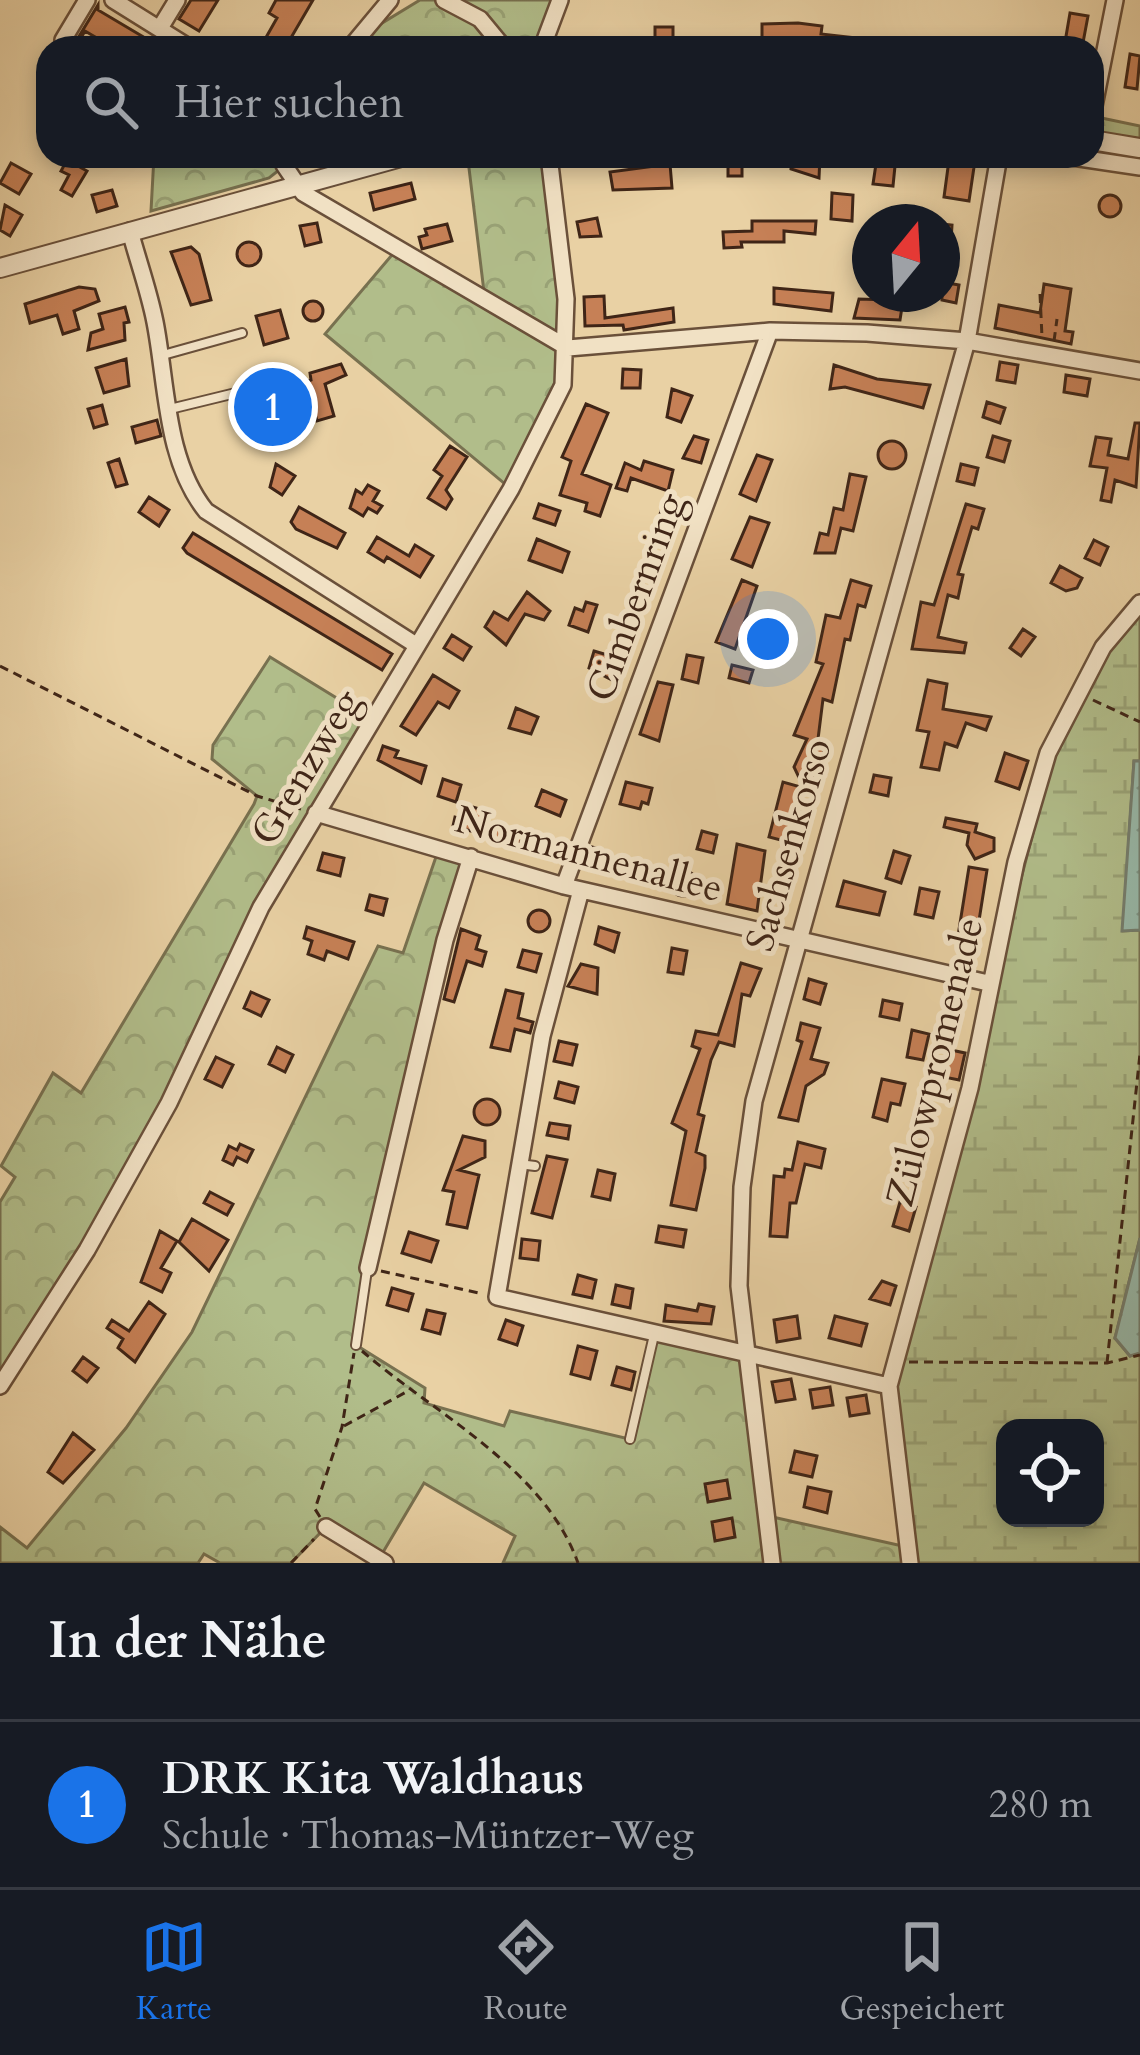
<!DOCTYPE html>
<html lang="de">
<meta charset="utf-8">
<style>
body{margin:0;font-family:Cardo,serif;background:#242831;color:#f1f3f6}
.controls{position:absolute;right:36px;bottom:36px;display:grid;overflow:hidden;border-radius:24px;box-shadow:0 6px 18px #0003}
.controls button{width:108px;height:108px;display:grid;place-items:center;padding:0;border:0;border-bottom:3px solid #363941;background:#171b24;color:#f1f3f6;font:60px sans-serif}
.compass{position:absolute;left:852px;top:204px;width:108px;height:108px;border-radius:50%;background:#171b24;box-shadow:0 6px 18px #0003;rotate:18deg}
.you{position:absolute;left:768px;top:639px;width:42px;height:42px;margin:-30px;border:9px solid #fff;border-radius:50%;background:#1a73e8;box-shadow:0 0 0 18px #1a73e833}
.badge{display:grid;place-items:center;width:78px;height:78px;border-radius:50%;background:#1a73e8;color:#fff;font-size:39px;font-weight:700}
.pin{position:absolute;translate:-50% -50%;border:6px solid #fff;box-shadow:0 3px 12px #0006}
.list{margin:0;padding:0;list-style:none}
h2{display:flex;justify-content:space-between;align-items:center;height:156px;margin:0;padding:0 48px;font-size:51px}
h2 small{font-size:39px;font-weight:400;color:#9ea1a6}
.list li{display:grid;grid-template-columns:78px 1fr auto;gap:36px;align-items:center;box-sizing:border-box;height:168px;padding:0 48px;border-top:3px solid #363941}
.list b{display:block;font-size:45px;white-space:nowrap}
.list p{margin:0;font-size:39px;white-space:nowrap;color:#9ea1a6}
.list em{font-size:39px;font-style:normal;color:#9ea1a6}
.icon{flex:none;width:66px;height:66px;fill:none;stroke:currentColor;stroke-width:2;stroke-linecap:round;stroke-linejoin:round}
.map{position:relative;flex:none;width:1140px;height:1563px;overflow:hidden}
.search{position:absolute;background:#171b24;box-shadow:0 6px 18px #0003;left:36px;right:36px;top:36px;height:132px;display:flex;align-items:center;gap:30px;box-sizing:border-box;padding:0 42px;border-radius:36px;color:#9ea1a6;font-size:45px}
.sheet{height:324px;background:#171b24}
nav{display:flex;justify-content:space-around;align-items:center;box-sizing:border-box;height:168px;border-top:3px solid #363941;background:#171b24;font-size:33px;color:#9ea1a6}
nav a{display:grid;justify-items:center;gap:6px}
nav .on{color:#1a73e8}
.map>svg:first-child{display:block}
.forest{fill:url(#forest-crowns);stroke:#787150;stroke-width:3}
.wetland{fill:url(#wetland-marsh);stroke:#787150;stroke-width:3;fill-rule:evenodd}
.water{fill:url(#water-ripples);stroke:#747d6d;stroke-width:3}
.building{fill:#c68056;stroke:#3f2517;stroke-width:3}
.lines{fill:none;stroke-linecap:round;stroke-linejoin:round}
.service-casing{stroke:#6a503a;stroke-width:12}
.minor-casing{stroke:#6a503a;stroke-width:20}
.tertiary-casing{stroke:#6a503a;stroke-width:22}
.path{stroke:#3f2517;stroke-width:3;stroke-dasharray:9 6;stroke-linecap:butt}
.service{stroke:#f1e1c4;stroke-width:8}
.minor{stroke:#f1e1c4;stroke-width:15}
.tertiary{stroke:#f1e1c4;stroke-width:18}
.labels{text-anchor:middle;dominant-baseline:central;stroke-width:10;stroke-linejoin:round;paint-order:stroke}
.street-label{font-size:39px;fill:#3f2517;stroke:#f1e1c4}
</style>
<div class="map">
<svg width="1140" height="1563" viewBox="0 0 1140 1563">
<defs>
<pattern id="forest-crowns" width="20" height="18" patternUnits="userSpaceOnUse" patternTransform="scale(3)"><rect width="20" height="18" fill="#b1bd8a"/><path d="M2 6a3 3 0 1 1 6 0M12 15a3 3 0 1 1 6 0" fill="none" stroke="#99a276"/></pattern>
<pattern id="wetland-marsh" width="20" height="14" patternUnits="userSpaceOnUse" patternTransform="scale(3)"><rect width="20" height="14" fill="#b1bd8a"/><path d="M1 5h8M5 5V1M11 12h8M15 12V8" fill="none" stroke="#99a276"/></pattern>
<pattern id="water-ripples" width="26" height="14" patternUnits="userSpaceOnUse" patternTransform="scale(3)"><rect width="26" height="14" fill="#97b7a7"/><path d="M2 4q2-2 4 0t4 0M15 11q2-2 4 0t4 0" fill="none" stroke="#7d9587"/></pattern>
</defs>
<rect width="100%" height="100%" fill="#e9d1a4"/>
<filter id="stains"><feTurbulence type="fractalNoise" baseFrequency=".00167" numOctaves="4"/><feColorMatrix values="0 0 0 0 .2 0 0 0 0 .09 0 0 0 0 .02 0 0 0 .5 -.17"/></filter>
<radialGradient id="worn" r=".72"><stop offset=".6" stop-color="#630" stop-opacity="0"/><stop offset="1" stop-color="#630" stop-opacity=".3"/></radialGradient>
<path class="forest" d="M420,0H554L534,48H361L379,25Z
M1092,116L1140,126V167L1092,156Z
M154,156H310L293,159L269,178L151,211Z
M473,156H549L566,299L563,385L511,489L325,334L397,249L485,300L468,160Z
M270,657L374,721L316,813L169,1103L0,1386V1202L15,1177L1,1166L53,1073L81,1093L254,804L257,796L212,759L213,745Z
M439,848L471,857L371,1253L356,1345L425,1388L424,1403L504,1426L510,1411L629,1439L654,1335L748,1354L768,1516L907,1547L910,1563H503L515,1536L424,1483L379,1559L326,1527L291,1563H220L204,1554L198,1563H0V1527L27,1548L126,1428L192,1332L378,946L403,953Z"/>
<path class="wetland" d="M1140,613V761H1134L1123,931L1140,930V1238L1115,1338L1130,1356L1140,1353V1563H910L889,1386L1054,752L1107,649ZM1005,1428H1095V1518H1005Z"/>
<path class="water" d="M1134,761H1140V930L1122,931Z
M1140,1238V1353L1130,1356L1115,1338Z"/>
<path class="building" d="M191,0H218L199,31L179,19Z
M276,0H313L285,48H260L277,18L269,13Z
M98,5V10L162,48H114L85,31L75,48H72Z
M1070,13L1088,16L1082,48H1064Z
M798,23L822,26L821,34L857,38L856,48L762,41V24Z
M655,27H673V48H655Z
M1130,54L1140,56L1137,89L1125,87Z
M728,156H742V176H728Z
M792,156H820L819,178L791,169Z
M67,160L87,171L72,196L61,190L69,175L61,171Z
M949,160L974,167L969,201L944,197Z
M11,163L31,174L19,194L0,183Z
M670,164L672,188L613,190L610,172Z
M876,164L895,166L893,186L873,184Z
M411,183L415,199L374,210L370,193Z
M112,190L117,206L97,212L92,195Z
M832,193L853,195L852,221L831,219Z
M1099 206a11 11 0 1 1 22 0a11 11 0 1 1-22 0Z
M5,205L22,215L10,236L0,230Z
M597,218L601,236L580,237L577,222Z
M752,221H816L815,234L784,231V242H741L742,247L724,248L723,232L752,231Z
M317,223L321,242L305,246L300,226Z
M447,224L452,241L422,249L419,237L427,235L425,229Z
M942,224L952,225L950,257H942Z
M237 254a12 12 0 1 1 24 0a12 12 0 1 1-24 0Z
M191,247L199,254L211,300L191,305L171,252Z
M942,282L959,285L956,303L942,300Z
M1044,284L1071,289L1065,331L1073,332L1071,344L995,328L999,305L1040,313Z
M79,287L95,289L99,301L74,311L79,329L63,334L57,315L30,323L25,304Z
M774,288L833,293L831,311L774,304Z
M889,294H904L900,320L854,318L859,299L888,300Z
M604,296L605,318L673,308L674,322L624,330L623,325L585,326L584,297Z
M303 311a10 10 0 1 1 20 0a10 10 0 1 1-20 0Z
M125,307L129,322L124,323L125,340L88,350L91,333L103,329L99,314Z
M280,310L288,338L264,345L256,316Z
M126,359L129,386L104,393L96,368Z
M1000,362L1018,365L1015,383L997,380Z
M341,364L346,375L325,384L334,416L317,421L315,414L283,423L278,406L310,397L306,382L311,380L310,373Z
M834,365L877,379L930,385L923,408L845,387L830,389Z
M623,369L641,370L640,388H622Z
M1066,375L1090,379L1087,396L1064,392Z
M672,389L692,396L681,422L667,417Z
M987,402L1005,408L1000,423L983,417Z
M586,404L608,413L582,474L611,485L600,516L585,511L587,503L560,495L571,461L562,457Z
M102,405L107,424L94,428L88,409Z
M157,420L161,436L136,443L132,427Z
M1135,423H1140L1136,487L1115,480L1111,502L1101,500L1107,468L1090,466L1096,437L1111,439L1108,455L1128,459Z
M694,436L708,440L701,463L683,458Z
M993,436L1010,441L1004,462L987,457Z
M878 455a14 14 0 1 1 28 0a14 14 0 1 1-28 0Z
M450,446L467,457L446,490L452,499L446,509L428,498L442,476L434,470Z
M757,455L772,460L756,501L740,494Z
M119,459L127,484L116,487L108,463Z
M644,461L673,470L668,491L631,478L627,491L616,488L625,463L641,470Z
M276,464L295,476L282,495L270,487Z
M961,464L978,468L974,485L957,481Z
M850,474L866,477L853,531L841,528L835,553H815L820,533L828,535L834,508L843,510Z
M368,485L379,491L373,501L382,506L377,513L368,508L363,516L350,508L356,490L362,494Z
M149,497L169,510L159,526L139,512Z
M664,500L682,505L674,534L656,529Z
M539,504L560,511L555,525L534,518Z
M966,504L984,509L978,529L972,527L958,574L963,575L958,598L948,595L938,637L966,643L964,653L912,649L921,602L934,605Z
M299,507L345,533L337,548L296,529L291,522Z
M750,517L769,523L752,567L732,559Z
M193,533L392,654L382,670L187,553L183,548Z
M377,537L409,556L415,545L433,556L420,577L387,557L384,562L368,552Z
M537,539L569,552L562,572L529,560Z
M1094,540L1108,547L1100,565L1085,558Z
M1060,566L1082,578L1077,588L1066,591L1051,583Z
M742,580L757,586L735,649L716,642Z
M851,580L871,586L865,607L858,605L850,640L845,639L832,702L823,699L817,747L825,749L813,777H807L792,843L769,837L783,782L804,788L794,767L807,739L794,735L823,664L816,662L826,615L840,618Z
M527,592L550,611L544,620L525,614L506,645L485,627L494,612L508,620Z
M586,602L597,605L588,632L569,625L575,608L583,611Z
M1023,629L1035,637L1021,656L1010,648Z
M452,635L471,647L463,660L444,648Z
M594,651L621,659L614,681L589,668Z
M687,655L703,658L698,683L682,679Z
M732,665L753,670L749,683L729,678Z
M433,675L459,691L449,708L438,702L416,735L401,726Z
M928,680L947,684L943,709L991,717L986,730L966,723L957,747L945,743L939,770L921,767L929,732L917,730Z
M658,682L673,685L659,741L640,734Z
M516,708L538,717L531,734L509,728Z
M383,746L398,751L395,757L426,766L421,783L378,760Z
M1005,753L1028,761L1019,789L996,781Z
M874,775L891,778L888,796L870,792Z
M443,779L461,785L456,802L438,796Z
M626,782L652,788L648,804L642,802L640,809L620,804Z
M542,790L566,800L560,816L536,806Z
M466,805L486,811L482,824L523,834L520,845L453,826L455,817L466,820Z
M946,818L977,824L975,832L994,838V851L975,859L967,845L969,833L944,827Z
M702,831L717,835L713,853L697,849Z
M737,844L765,851L757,911L727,904Z
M592,847L609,852L603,869L586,864Z
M894,851L910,856L901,883L886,878Z
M323,853L344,858L340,876L318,870Z
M969,867L987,870L975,946L957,942Z
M670 883a13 13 0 1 1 26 0a13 13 0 1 1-26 0Z
M844,881L885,892L879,915L837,906Z
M920,888L939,892L933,918L915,914Z
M370,895L387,899L383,915L366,910Z
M528 921a11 11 0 1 1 22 0a11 11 0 1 1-22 0Z
M307,927L354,942L348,959L327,951L324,960L308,954L312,941L304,938Z
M599,927L619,933L614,952L595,944Z
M461,929L480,936L476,949L486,952L482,966L467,961L454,1002L444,999Z
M672,948L687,951L683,974L668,972Z
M523,950L541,954L536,972L518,967Z
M741,963L761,969L750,996L742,994L734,1046L719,1042L711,1060L698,1114L704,1116L696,1152L705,1156V1168L696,1210L671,1205L686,1131L672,1123L700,1049L692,1046L696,1031L718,1035Z
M581,964L598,968L597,994L568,986Z
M809,979L826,984L820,1004L804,999Z
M506,990L523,994L518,1018L533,1022L530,1033L515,1029L510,1051L491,1047Z
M251,992L269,1000L261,1016L244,1008Z
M883,1000L902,1004L899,1020L880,1016Z
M801,1023L820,1028L811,1059L828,1063L824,1074L806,1086L798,1121L779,1117L802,1042L797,1040Z
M912,1030L929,1034L923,1060L907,1057Z
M559,1041L577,1045L572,1065L554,1061Z
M277,1047L293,1055L285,1072L269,1064Z
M951,1050L965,1053L959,1080L939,1076Z
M216,1057L233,1065L222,1087L205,1079Z
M882,1079L905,1084L900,1105L891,1103L887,1121L873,1117Z
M559,1082L578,1087L574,1103L555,1098Z
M474 1112a13 13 0 1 1 26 0a13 13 0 1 1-26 0Z
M550,1123L570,1126L568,1139L547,1135Z
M463,1136L485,1141V1157L459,1170L479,1175L467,1228L447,1224L454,1192L443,1190Z
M798,1142L825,1149L821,1168L805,1164L796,1203H790L787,1237L770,1236L774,1176L784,1177L785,1169L792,1170Z
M240,1144L253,1150L247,1162L237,1157L233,1165L223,1160L229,1146L237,1150Z
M547,1156L567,1160L552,1218L532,1213Z
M598,1170L615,1174L610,1200L592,1196Z
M210,1192L233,1204L227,1215L204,1203Z
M900,1202L916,1207L909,1231L893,1226Z
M192,1219L228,1240L209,1271L179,1242Z
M659,1226L686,1230L683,1247L656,1242Z
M160,1231L177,1241L161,1268L171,1273L162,1292L141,1282Z
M409,1232L438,1241L431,1262L402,1253Z
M522,1239L540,1241L538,1260L520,1258Z
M578,1275L596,1280L592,1298L573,1294Z
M882,1281L896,1286L890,1305L870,1299Z
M616,1285L633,1289L630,1308L612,1304Z
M392,1288L413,1294L408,1311L387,1305Z
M149,1302L165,1314L135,1362L118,1348L123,1339L107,1328L112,1320L129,1331Z
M699,1304L714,1307L711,1324L664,1321L666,1305L697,1311Z
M427,1310L445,1314L440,1334L422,1329Z
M797,1316L800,1338L777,1342L774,1320Z
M835,1316L867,1324L861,1346L829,1338Z
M506,1320L523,1326L517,1345L499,1339Z
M578,1346L597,1351L590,1379L571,1374Z
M83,1357L98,1368L87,1382L73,1371Z
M617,1367L635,1372L631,1390L612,1385Z
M791,1379L795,1399L776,1402L772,1382Z
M830,1387L833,1405L813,1408L810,1390Z
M866,1395L869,1413L850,1416L847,1398Z
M73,1433L94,1450L63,1483L48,1472Z
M795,1451L817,1456L812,1477L790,1472Z
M727,1480L730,1498L708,1502L705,1484Z
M808,1487L831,1492L827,1513L804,1507Z
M732,1518L735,1537L715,1541L712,1522Z"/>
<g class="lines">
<g class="service-casing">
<path id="service" d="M163,355L242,333
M170,409L252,389
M519,1164L535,1166
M356,1345L367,1270
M630,1439L654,1335"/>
</g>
<g class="minor-casing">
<path id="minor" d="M113,0L190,48
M444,0L480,19L504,48
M160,28L177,0
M63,40L87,0
M350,48L390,0
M542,48L560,0
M1092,116L1115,0
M285,156L284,165L303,193L568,348L770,331L867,333L967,341L1140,371
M1066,156L1140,167
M130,231C138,261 149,291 155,322C167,383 165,460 206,511L416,645
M316,813L564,886L988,983
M564,886L770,331
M581,890L542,1036L497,1297L889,1386
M368,1268L445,940L471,857
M0,1386L87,1250L169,1103L261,907L511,489L563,385L566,299L549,156
M326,1527L385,1563
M772,1563L739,1286L742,1187L754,1101L967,341L999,156
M910,1563L889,1386L970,1088L1016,862L1048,753L1103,647L1140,603"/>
</g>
<g class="tertiary-casing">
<path id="tertiary" d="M1092,140L1140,148
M0,268L405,156"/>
</g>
<path class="path" d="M1040,294L1042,337
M1054,341L1057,319
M0,666L257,796L301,809
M1093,700L1140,722
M381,1271L483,1294
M362,1351C435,1414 544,1468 578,1563
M909,1362L1107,1363L1140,1355
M1107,1363L1140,1054
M344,1426L408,1391
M320,1517L315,1509L342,1427L354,1353
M291,1563L314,1539"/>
<use href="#service" class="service"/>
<use href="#minor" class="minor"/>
<use href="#tertiary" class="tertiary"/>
</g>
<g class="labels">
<g class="street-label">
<text transform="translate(636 597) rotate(-70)">Cimbernring</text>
<text transform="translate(306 767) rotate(-59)">Grenzweg</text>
<text transform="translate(789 845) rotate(-74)">Sachsenkorso</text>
<text transform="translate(589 854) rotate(15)">Normannenallee</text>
<text transform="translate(935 1062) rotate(-76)">Zülowpromenade</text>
</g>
</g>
<rect width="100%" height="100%" filter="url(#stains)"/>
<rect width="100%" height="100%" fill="url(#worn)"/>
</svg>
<div class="controls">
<button><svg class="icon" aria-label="locate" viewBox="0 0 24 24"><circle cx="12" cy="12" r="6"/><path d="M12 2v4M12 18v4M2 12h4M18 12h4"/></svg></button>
</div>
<svg class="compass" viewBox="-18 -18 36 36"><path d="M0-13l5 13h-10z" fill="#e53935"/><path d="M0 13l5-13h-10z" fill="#9ea1a6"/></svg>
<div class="you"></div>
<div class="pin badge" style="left:273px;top:407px">1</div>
<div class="search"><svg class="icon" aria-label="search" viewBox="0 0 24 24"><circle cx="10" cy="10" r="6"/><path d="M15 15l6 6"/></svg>Hier suchen</div>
</div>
<section class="sheet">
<h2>In der Nähe<small></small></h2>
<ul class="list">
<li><span class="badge">1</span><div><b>DRK Kita Waldhaus</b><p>Schule · Thomas-Müntzer-Weg</p></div><em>280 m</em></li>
</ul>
</section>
<nav>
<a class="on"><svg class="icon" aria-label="map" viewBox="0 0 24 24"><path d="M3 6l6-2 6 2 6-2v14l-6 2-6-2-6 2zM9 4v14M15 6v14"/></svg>Karte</a>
<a><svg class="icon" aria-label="directions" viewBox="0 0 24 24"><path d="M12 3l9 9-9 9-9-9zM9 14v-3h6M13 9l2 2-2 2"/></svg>Route</a>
<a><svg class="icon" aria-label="saved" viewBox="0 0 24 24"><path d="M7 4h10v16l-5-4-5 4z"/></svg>Gespeichert</a>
</nav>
